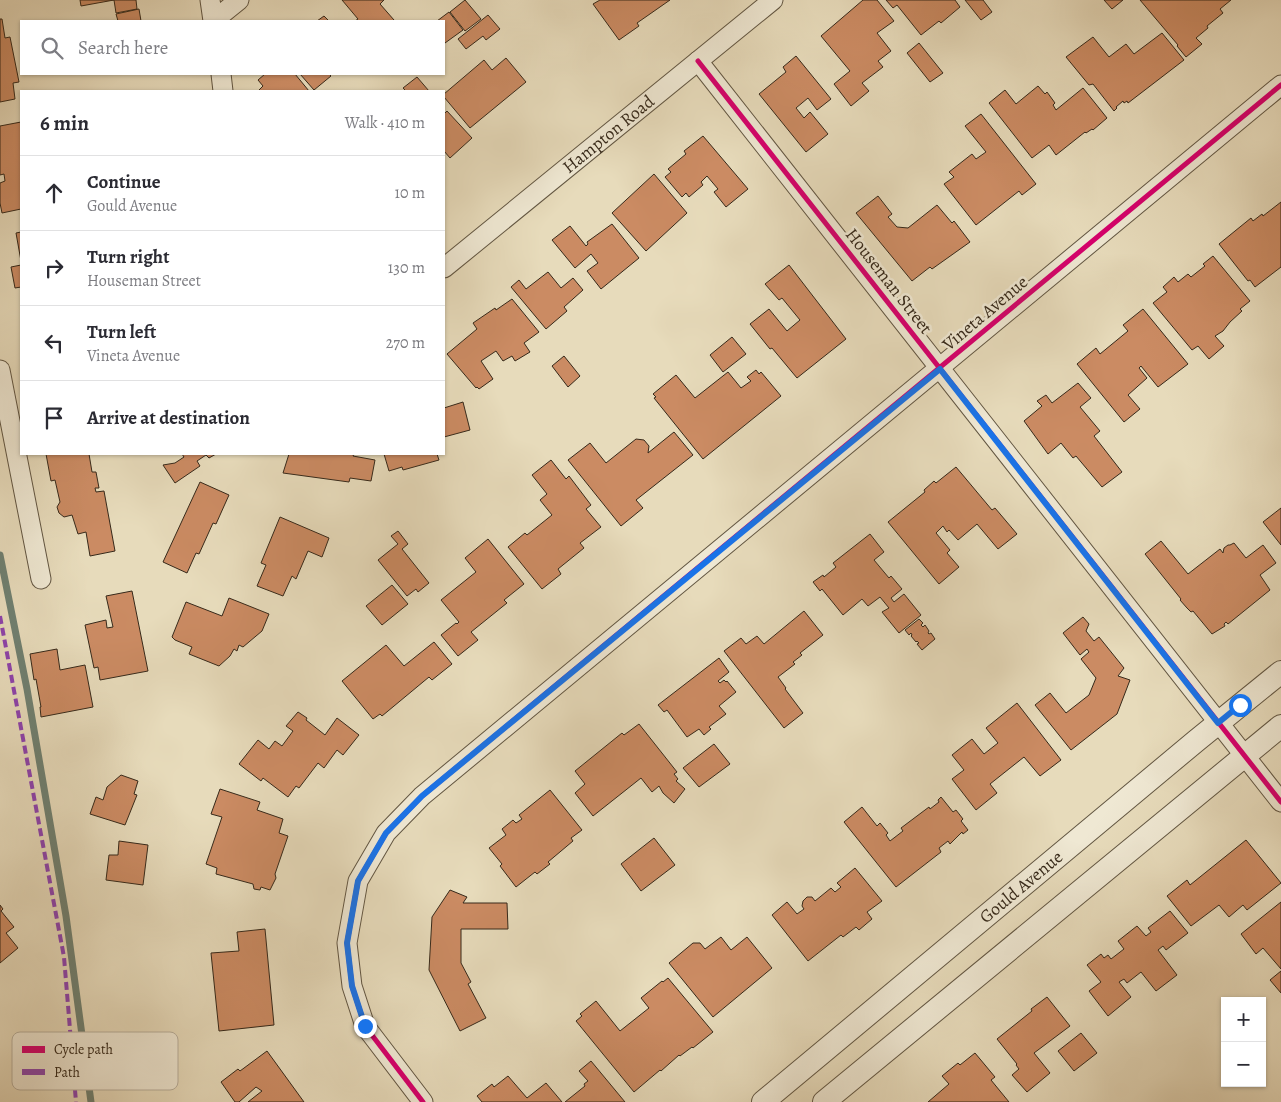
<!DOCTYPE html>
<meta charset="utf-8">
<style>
body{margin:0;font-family:Alegreya,serif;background:#f2f2f3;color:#2b2b33}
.controls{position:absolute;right:15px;bottom:15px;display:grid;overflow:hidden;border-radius:0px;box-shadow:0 1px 4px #0004}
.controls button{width:45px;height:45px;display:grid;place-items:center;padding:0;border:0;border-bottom:1px solid #e1e1e2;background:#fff;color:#2b2b33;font:25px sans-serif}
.stop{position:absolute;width:15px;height:15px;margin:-11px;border:4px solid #1a73e8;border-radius:50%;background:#fff}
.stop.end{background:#1a73e8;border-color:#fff;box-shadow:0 1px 5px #0008}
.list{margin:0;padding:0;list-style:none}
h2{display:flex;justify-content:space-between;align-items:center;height:65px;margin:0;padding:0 20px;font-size:21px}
h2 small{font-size:16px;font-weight:400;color:#7c7c81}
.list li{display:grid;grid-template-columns:32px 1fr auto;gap:15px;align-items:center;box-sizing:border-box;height:75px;padding:0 20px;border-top:1px solid #e1e1e2}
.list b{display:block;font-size:19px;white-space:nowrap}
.list p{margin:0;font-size:16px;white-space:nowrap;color:#7c7c81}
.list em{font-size:16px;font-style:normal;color:#7c7c81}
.icon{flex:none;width:28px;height:28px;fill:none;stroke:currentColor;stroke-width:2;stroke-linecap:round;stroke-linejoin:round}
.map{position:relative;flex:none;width:1281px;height:1102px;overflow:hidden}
.search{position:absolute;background:#fff;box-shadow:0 1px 4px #0004;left:20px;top:20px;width:425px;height:55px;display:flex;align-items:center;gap:12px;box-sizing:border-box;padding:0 18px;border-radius:0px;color:#7c7c81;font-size:19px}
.panel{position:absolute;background:#fff;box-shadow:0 1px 4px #0004;left:20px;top:90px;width:425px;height:365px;border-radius:0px}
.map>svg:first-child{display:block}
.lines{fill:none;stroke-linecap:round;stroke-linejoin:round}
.stream{stroke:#708172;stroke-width:7}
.building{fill:#cb8b63;stroke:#36291a}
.minor-casing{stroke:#625642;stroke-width:21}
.tertiary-casing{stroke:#625642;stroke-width:24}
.minor{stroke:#efe8d3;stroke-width:19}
.tertiary{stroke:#efe8d3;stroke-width:22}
.quiet{stroke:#8e44ad;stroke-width:4;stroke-dasharray:8 4;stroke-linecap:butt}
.cycleway-casing{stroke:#efe8d3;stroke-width:8}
.cycleway{stroke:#d6006c;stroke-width:5}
.route{stroke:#1a73e8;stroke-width:6}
.labels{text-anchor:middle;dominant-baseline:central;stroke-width:5;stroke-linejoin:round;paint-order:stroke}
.street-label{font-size:18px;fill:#36291a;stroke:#efe8d3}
.key{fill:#efe8d3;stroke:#b8af9c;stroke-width:1}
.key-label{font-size:14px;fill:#36291a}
</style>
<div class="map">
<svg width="1281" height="1102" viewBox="0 0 1281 1102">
<rect width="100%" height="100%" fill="#e7dbbb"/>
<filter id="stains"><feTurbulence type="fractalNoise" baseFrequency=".004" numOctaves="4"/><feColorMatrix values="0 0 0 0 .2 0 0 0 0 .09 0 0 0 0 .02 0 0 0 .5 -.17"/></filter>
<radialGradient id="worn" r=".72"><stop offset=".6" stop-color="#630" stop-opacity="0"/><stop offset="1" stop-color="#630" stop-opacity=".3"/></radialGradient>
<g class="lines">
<path class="stream" d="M0,555L27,689L66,916L91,1102"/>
</g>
<path class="building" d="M80,0H136L137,9L116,13L114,0L81,6Z
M342,0H384L380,4L394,20L392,21H355L358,19Z
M465,0L481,19L465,31L450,12Z
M600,0H670L637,23L639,26L619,40L593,4Z
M863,0H877L894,21L877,33L891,51L878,61L883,67L862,83L869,91L851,106L834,84L850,71L821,36Z
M886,0H955L960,7L941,23L939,21L921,35L897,5L893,8Z
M965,0H983L992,12L981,20Z
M1104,0H1123L1112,9Z
M1140,0H1231L1220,9L1223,13L1207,26L1208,28L1196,38L1202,44L1186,57L1177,46L1178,45Z
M139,9L141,21H118L116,14Z
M449,12L463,30L445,43L444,41V21H437Z
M488,15L500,29L486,40L483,36L466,49L458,39Z
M324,16L329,21H317Z
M0,19H2L5,38L10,37L19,82L13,83L15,99L0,102Z
M1162,33L1184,60L1128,103L1127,101L1124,103L1123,101L1116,107L1117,108L1114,111L1093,84L1089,85L1066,57L1093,37L1109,57L1126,44L1134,54Z
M919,43L943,73L930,82L907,53Z
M796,56L831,99L817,110L808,98L796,108L804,118L810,112L828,134L806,152L759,94L786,72L783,67Z
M506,58L526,82L470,128L444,97V94L484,60L492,70Z
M265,74H295L309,91H258L263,86L258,80Z
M300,74H329L331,76L314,90Z
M417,77L429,91H406L403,88Z
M1038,86L1045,94L1047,92L1055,103L1053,105L1056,110L1083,88L1107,118L1093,130L1092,129L1086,133L1085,132L1056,155L1049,145L1032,158L989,103L1005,90L1016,104Z
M447,111L472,138L450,158L444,151V114Z
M981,114L1036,184L1022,195L1019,191L976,225L944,184L954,177L949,172L972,154L976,159L986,152L965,126Z
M21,122V209L2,213L0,203V183L5,181L4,174L0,175V126Z
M703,136L748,189L726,207L714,192L718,189L707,176L701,182L703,185L689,197L686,193L682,197L665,177L671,172L668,169L686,154L684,151Z
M654,174L687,213L646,251L612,213Z
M878,196L892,214L888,217L897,227L908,228L937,205L952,223L954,221L970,242L932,269L930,267L912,281L856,213Z
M1281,202V267L1255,287L1250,280L1248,281L1219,244L1251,218L1253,221L1262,214L1263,216Z
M612,224L639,258L601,289L587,271L598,263L591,254L575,268L552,240L570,226L586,246L588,244L587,242Z
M21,232V261L16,233Z
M1213,256L1250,301L1240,309L1242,311L1230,322L1223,331L1215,336L1224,346L1209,359L1198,346L1192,350L1153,303L1167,292L1163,287L1174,277L1178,282L1188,274L1191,277L1205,266L1203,264Z
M21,265V287L15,288L11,267Z
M789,265L846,339L797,378L772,348L770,349L750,324L769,309L787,331L800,320L782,298L779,300L765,284Z
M548,272L561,288L573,278L583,290L564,307L567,311L546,329L511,287L519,280L526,289Z
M512,299L539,332L524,343L530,352L515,361L512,356L503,361L496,351L481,361L493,379L479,389L477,387L476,388L447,354L477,329L473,323L495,308L496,310Z
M1143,309L1188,364L1158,387L1141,366L1139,368L1147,378L1128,395L1140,409L1124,422L1077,364L1096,348L1100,354L1128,331L1123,325Z
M732,337L746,354L723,372L710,355Z
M564,356L580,376L568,387L552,366Z
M756,370L759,374L761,372L781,396L703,459L654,398L656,397L653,394L676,375L695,398L728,372L741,388L751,381L747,377Z
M1078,383L1091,398L1080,407L1100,431L1094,436L1122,472L1102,487L1076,456L1073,458L1061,443L1048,454L1024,421L1042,406L1037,401L1046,395L1052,403Z
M463,402L470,430L444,437V408Z
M674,432L693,455L636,500L643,508L621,526L568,460L590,443L606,463L636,439L644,440L649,446L648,453Z
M46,454H89L92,472H96L99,488H95L96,492L104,491L115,551L90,556L86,532L78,534L72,515L64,517L59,513L57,507L60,502L55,480L51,481Z
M182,454H216L209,458L206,455L197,461L200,466L175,483L163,465L175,463L184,457Z
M289,454H354L353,456L375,460L371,481L350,478L349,482L283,473Z
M384,454H437L439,460L403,470L402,467L389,471Z
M551,460L566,479L569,476L591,505L586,509L601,527L580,543L584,548L558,569L561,574L542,589L508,547L525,533L527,535L552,515L540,500L547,494L532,475Z
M956,467L992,510L995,508L1017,534L998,549L977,524L958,540L949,530L947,532L943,526L936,533L950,550L947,553L959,567L939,584L888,522L925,492L924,490L934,481L936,483Z
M200,482L229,495L216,524L213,523L199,554L196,553L187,573L163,562Z
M1281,508V545L1263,522Z
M280,517L329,538L322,557L308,551L296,579L292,576L283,596L257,586L266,565L261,563Z
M398,531L408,544L402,549L429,583L418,592L416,589L407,596L378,560L398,544L391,536Z
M870,534L884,552L874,560L889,578L891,576L902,589L891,598L894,602L904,594L921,615L899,633L882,612L889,608L880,597L868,606L862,599L843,615L822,589L820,591L813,582L823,575L824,577L836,567L833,563Z
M488,539L524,584L504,600L507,603L471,632L478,640L458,656L441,635L456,623L457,624L459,622L441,600L476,572L465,558Z
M1161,541L1188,574L1220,549L1223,553L1224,548L1228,545H1230L1234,543L1246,558L1263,545L1276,563L1260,575L1270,590L1228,624L1226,622L1224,624L1225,626L1212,634L1193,611L1191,612L1187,608L1180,600L1181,599L1145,554Z
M392,585L408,604L382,625L366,606Z
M132,591L148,671L100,680L98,667L94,668L85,625L106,620L107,628L113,627L106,596Z
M229,598L269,614L262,631L243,647L239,645L237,651L234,649L230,656L219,666L189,654L192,647L175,640L172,637L186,602L222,616Z
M804,611L823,635L800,653L802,655L793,662L795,664L778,677L786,688L785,689L803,713L784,728L724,651L741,638L746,644L757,636L764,644Z
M1083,617L1089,624L1086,631L1094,641L1099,637L1124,668L1118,676L1130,680L1117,714L1071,750L1035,705L1050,693L1066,713L1089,695L1096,678L1081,659L1089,652L1087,649L1080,655L1063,633Z
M919,619L923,623L921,625L923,627L925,625L929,631L928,633L929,634L931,633L935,639L922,650L917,644L919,643L917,641L916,642L911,636L912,635L911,633L909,635L905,630Z
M434,642L452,664L432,680L429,677L382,716L380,714L373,719L342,681L386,645L404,666Z
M57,649L60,670L85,665L93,707L41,717L40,707H41L36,679L34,680L30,654Z
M719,658L729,672L718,681L720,683L724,680L726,682L727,681L736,692L719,706L726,714L709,727L711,729L704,735L699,729L687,737L667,710L664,712L658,705Z
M1017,703L1061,760L1040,776L1024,757L990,784L997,793L976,810L952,779L964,770L952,755L972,739L984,754L998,743L986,728Z
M298,712L307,718L306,720L325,735L337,718L359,735L343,755L337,750L324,768L318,763L299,788L296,786L288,797L263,778L261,781L239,764L258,740L269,749L275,741L282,746L293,731L286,726Z
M639,724L677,772L674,774L678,779L676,781L685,789L674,803L663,793L659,786L652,792L641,778L593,816L575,793L585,784L575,771L622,733L624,735Z
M714,744L730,764L699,787L683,768Z
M121,775L138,781L134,794L137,795L125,825L90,814L96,797L103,800L107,787Z
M220,789L260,802L257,810L283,819L279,833L288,836L275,874L276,878L270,890L261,887L260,890L254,889L253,884L216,874L217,868L206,864L222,817L211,814Z
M550,790L582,830L571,838L573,841L548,862L550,864L537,874L535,872L516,887L500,866L502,864L489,848L506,835L502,829L513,820L516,823L522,819L519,815Z
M941,797L953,812L956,810L963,819L961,821L968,830L963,834L962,832L950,844L948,841L939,848L941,852L896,887L844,822L862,807L877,826L880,823L888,833L886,835L890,841L903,831L901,828L929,807L930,809L939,802L938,800Z
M654,838L675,865L641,891L621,864Z
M1246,840L1281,883L1247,910L1243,905L1229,917L1219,905L1191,926L1167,896L1187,880L1190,885Z
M119,841L148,845L143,885L106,880L109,855H118Z
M855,868L882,901L867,912L872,919L859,930L856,927L843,937L841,935L808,961L772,915L787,902L797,914L804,909L802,906L803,901L807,897H812L815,901L831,888L835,892L841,887L837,883Z
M450,890L467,897L463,903H507L508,929H461V963L471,982L468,984L486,1018L460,1031L429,970L432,917Z
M1281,902V969L1263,948L1256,954L1241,934Z
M0,905L3,909L1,911L14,927L6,933L18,948L0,963Z
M1170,911L1188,933L1166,950L1163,946L1158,950L1177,975L1156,991L1141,972L1127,983L1124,979L1119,982L1131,997L1108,1016L1089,991L1101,982L1087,965L1101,954L1104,958L1108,955L1111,959L1124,949L1118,941L1137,926L1146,936L1151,932L1148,928Z
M265,929L274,1025L219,1031L211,953L239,951L237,932Z
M721,937L731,950L747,937L772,968L713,1017L669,963L693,943H700L705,949Z
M1281,971V993L1270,980Z
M668,978L713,1032L693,1048L692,1047L680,1056L679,1055L661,1071L660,1070L634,1092L576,1021L582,1016L580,1014L596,1001L620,1031L649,1008L641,998L662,981L663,982Z
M1047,997L1070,1026L1034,1053L1050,1073L1027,1092L1012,1075L1019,1069L1016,1065L1017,1064L997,1039L1032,1011L1031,1009Z
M1081,1033L1097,1053L1074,1071L1058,1051Z
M267,1051L304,1102H248L262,1091L256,1087L239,1102H235L221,1082L238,1069L240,1071Z
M975,1053L995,1077L991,1080L1009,1102H928L949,1084L942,1076L958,1063L960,1065Z
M591,1061L625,1102H565L585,1086L584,1084L588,1081L579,1071Z
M508,1076L527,1098L546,1083L562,1102H482L477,1096L492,1084L494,1087Z"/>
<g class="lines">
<g class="minor-casing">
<g id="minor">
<path d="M210,0L213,21L239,0"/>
<path d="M698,61L1281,802"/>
<path d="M221,74L223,91"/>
<path id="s1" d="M444,268L773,0"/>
<path d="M0,370L41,579"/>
<path d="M423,1102L365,1026L352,986L347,943L358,881L386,833L422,796L1281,85"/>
</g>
</g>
<g class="tertiary-casing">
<g id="tertiary">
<path id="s2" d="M763,1102L1196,741L1281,672"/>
<path d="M824,1102L1281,726"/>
</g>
</g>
<use href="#minor" class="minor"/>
<use href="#tertiary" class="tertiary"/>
<path class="quiet" d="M0,616L64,957L76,1102"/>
<g class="cycleway-casing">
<path id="cycleway" d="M698,61L1281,802
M423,1102L365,1026L352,986L347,943L358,881L386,833L422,796L1281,85"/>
</g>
<use href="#cycleway" class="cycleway"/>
</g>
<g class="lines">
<path class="route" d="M365,1026L352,986L347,943L358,881L386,833L422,796L940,369L1218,723L1240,705"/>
</g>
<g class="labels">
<g class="street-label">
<text stroke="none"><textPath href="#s1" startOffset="212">Hampton Road</textPath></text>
<text transform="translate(889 281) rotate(52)">Houseman Street</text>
<text transform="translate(985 313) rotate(-40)">Vineta Avenue</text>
<text stroke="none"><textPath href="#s2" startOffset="336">Gould Avenue</textPath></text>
</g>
</g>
<rect x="12" y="1032" width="166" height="58" rx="8" class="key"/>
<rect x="22" y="1046" width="23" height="7" fill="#d6006c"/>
<rect x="22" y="1069" width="23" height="6" fill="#8e44ad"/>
<g class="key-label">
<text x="54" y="1054">Cycle path</text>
<text x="54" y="1077">Path</text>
</g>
<rect width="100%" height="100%" filter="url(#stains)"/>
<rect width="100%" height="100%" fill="url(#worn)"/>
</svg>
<div class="controls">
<button>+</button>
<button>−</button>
</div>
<div class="stop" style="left:1240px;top:705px"></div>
<div class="stop end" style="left:365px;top:1026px"></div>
<div class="search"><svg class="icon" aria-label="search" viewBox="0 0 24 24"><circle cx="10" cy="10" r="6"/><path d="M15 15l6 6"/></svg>Search here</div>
<section class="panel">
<h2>6 min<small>Walk · 410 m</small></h2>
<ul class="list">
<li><svg class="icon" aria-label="ahead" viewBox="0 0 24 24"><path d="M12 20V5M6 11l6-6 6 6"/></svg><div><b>Continue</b><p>Gould Avenue</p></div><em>10 m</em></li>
<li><svg class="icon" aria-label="right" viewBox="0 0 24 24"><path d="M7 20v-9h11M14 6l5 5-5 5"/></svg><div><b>Turn right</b><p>Houseman Street</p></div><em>130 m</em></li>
<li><svg class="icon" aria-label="left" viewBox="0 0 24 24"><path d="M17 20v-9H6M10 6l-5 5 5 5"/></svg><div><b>Turn left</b><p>Vineta Avenue</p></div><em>270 m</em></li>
<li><svg class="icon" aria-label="arrive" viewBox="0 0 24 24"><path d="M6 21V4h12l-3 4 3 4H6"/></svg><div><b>Arrive at destination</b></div></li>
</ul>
</section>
</div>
